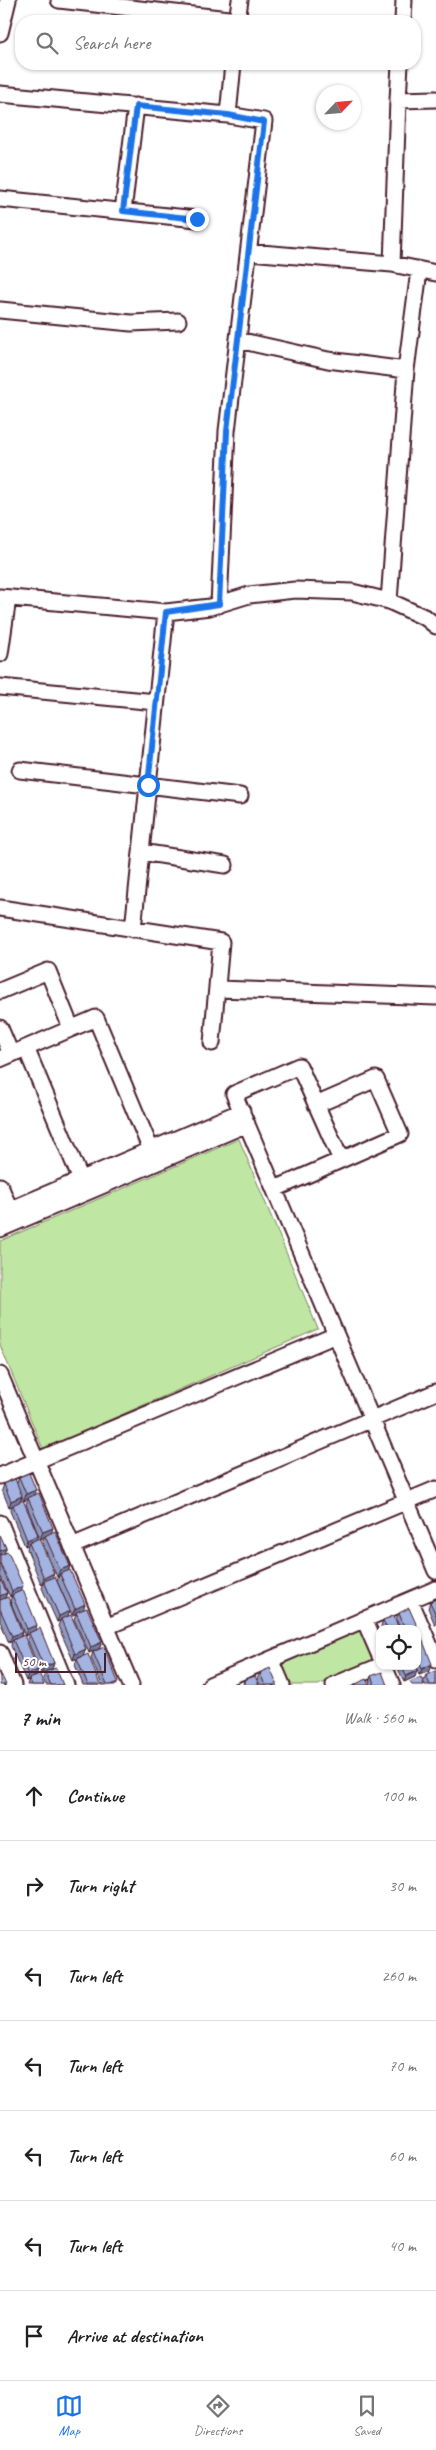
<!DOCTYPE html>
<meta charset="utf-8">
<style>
body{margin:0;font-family:Caveat,sans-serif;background:#f2f2f2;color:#202124}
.controls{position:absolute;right:15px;bottom:15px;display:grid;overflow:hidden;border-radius:10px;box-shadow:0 1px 4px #0004}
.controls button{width:45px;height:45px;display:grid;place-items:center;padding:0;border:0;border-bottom:1px solid #e0e0e0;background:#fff;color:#202124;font:25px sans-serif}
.compass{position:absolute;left:316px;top:85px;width:45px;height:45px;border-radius:50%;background:#fff;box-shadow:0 1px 4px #0004;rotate:64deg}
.scale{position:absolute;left:15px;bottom:12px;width:91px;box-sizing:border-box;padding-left:5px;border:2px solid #4a1f2b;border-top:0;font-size:14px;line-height:18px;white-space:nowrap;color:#4a1f2b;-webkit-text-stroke:4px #fff;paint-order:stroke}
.stop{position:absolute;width:15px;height:15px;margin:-11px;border:4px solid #1a73e8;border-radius:50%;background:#fff}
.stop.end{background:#1a73e8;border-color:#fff;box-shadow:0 1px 5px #0008}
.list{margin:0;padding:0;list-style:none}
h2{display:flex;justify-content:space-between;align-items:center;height:65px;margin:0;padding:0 20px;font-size:21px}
h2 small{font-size:16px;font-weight:400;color:#757577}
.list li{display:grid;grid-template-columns:32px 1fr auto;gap:15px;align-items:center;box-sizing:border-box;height:90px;padding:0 20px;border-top:1px solid #e0e0e0}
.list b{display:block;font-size:19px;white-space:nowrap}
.list em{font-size:16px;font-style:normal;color:#757577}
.icon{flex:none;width:28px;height:28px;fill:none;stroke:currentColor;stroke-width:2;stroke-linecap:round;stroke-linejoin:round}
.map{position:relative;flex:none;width:436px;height:1685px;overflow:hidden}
.search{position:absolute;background:#fff;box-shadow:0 1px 4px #0004;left:15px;right:15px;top:15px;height:55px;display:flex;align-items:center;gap:12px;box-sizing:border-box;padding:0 18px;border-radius:20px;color:#757577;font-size:19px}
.sheet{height:695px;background:#fff}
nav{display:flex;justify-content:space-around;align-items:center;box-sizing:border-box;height:70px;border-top:1px solid #e0e0e0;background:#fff;font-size:14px;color:#757577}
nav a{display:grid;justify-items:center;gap:2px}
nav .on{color:#1a73e8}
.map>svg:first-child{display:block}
.green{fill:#bfe6a2;stroke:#848266}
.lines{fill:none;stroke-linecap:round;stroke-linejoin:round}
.minor-casing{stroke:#4a1f2b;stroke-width:19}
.minor{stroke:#fff;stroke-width:15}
.wall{fill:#8c9ac2;stroke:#4a1f2b}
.shaded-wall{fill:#727d9e;stroke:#4a1f2b}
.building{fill:#a3b3e2;stroke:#4a1f2b}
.route{stroke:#1a73e8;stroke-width:6}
</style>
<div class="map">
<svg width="436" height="1685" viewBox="0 0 436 1685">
<rect width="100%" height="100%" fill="#fff"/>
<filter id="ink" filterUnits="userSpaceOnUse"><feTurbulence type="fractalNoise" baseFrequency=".02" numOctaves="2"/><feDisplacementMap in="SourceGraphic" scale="10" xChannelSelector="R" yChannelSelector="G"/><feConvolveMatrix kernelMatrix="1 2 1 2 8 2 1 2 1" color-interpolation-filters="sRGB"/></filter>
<g filter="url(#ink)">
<path class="green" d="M239,1139L318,1329L43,1449L0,1345V1241Z
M360,1630L373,1662L318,1685H291L282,1663Z"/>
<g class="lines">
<g class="minor-casing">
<path id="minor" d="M59,0L238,20
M237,21L240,0
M403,21L404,0
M0,33L8,0
M400,64L398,100L436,99
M0,94L228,115
M0,199L197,219
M123,211L136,106
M249,252L392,264L436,273
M392,264L398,100
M0,310L131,323L178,321
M238,340L328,360L406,370
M0,597L166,612L210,607L249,595L295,590L352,592L389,601L426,618L436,626
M389,601L406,370L419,271
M219,605L227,431L264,121L228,115L233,64
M0,654L8,598
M0,687L156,702
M20,770L240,796
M141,852L225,865
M0,908L221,942L212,1043
M133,929L166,612
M218,989L436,997
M0,991L48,971L71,1028
M0,1028L11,1054
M26,1048L81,1180
M0,1059L96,1018L151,1150
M341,1160L299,1066L234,1094L436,1571
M0,1186L10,1210
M275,1189L400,1134L376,1079L316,1105
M0,1214L242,1111
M0,1229L247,1124
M0,1375L131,1685
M0,1476L336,1335
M0,1523L66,1685
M72,1546L436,1392
M410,1600L436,1660
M364,1619L380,1656
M106,1627L436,1489
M0,1653L13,1685
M271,1659L282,1685
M384,1666L392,1685
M210,1685L436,1589
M334,1685L380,1666"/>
</g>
<use href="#minor" class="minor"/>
</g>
<path class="wall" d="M19,1477L36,1490L34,1495L51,1533L70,1566L68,1571L83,1609L102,1642L99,1649L89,1653L74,1619L76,1614L72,1615L57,1581L59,1576L57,1577L42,1542L44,1537L40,1539L26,1504L28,1499L24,1501L22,1497L20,1502L36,1540L54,1573L52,1578L68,1616L86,1649L83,1656L73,1660L58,1626L60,1621L57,1622L42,1588L44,1583L41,1584L27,1549L28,1545L25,1546L10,1511L12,1506L9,1507L2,1490L4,1484L17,1483Z
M0,1535L6,1548L4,1553L21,1591L36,1630L54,1663L52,1669L41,1674L27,1639L29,1634L25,1636L10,1601L12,1596L10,1597L0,1575Z
M0,1578L7,1593L5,1598L22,1632L21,1637L36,1676L26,1681L11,1646L12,1641L9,1643L0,1621Z
M436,1599V1625H435L428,1608L430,1602Z
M399,1613L415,1629H400L396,1619Z
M383,1620L399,1629H382L381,1626Z
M417,1630L430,1671L419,1675L416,1666H417Z
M93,1652L117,1685H102L91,1658Z
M77,1659L100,1685H83L75,1665Z
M397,1666H415V1677L404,1682Z
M45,1672L63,1685H46L43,1679Z
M260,1673L277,1685H260L257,1679Z
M426,1675L436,1685H425L423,1681Z
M371,1676L387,1685H370L369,1683Z
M29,1679L44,1685H27Z
M244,1680L259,1685H243Z"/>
<path class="shaded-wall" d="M36,1490L34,1496L24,1501L26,1494Z
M22,1496L20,1503L9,1507L11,1501Z
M53,1528L51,1534L45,1536L44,1537L40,1539L43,1532Z
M38,1535L36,1541L29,1543L28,1545L25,1546L27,1540Z
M6,1548L4,1555L0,1556V1551Z
M70,1566L68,1572L60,1574L59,1576L57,1577L60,1570Z
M54,1573L52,1579L44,1581V1583L41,1584L44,1578Z
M23,1586L20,1593L12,1595V1596L10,1597L12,1591Z
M7,1593L4,1600L0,1602V1596Z
M85,1604L83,1611L76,1612V1614L72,1615L75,1609Z
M70,1611L67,1618L61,1619L60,1621L57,1622L59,1616Z
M37,1625L35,1631L29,1633V1634L25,1636L27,1629Z
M22,1632L20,1638L13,1640L12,1641L9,1643L12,1636Z
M102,1642L99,1649L89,1653L91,1647Z
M86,1649L83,1656L73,1660L75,1654Z
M54,1663L52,1669L41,1674L44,1667Z
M432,1664L430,1671L419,1675L422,1669Z
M38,1670L36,1676L26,1681L28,1674Z
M417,1671L415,1677L404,1682L406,1676Z"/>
<path class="building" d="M29,1473L36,1490L26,1494L19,1477Z
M15,1479L22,1496L11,1501L4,1484Z
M39,1493L53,1528L43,1532L28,1498Z
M23,1500L38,1535L27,1540L13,1505Z
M55,1531L70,1566L60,1570L45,1536Z
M0,1535L6,1548L0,1551Z
M39,1538L54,1573L44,1578L29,1543Z
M8,1552L23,1586L12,1591L0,1563V1555Z
M70,1570L85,1604L75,1609L60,1574Z
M55,1577L70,1611L59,1616L44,1581Z
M0,1578L7,1593L0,1596Z
M23,1590L37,1625L27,1629L12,1595Z
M8,1597L22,1632L12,1636L0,1609V1600Z
M436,1599V1615L430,1602Z
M87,1608L102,1642L91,1647L76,1612Z
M409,1608L417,1626L409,1629H405L399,1613Z
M71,1615L86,1649L75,1654L61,1619Z
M394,1616L399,1629H387L383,1620Z
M40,1628L54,1663L44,1667L29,1633Z
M418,1629L432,1664L422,1669L417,1658Z
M24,1635L38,1670L28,1674L13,1640Z
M104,1647L118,1682L111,1685H107L93,1652Z
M88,1654L100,1685H88L77,1659Z
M402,1666H415L417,1671L406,1676Z
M56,1668L63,1685H51L45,1672Z
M270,1668L277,1685H265L260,1673Z
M436,1671V1685H430L426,1675Z
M382,1672L387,1685H375L371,1676Z
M40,1675L44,1685H32L29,1679Z
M2,1676L6,1685H0V1677Z
M255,1676L259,1685H246L244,1680Z
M421,1677L424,1685H412L410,1682Z
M366,1679L369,1685H356V1684Z"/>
</g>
<g class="lines" filter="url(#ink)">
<path class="route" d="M148,785L166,612L219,604L227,431L264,122L228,115L136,106L123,211L197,219"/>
</g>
</svg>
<div class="controls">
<button><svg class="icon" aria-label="locate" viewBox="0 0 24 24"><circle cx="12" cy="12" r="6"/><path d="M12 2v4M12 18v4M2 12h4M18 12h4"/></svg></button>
</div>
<svg class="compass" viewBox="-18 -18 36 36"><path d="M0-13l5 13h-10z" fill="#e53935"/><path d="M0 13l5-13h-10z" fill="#757577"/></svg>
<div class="scale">50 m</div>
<div class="stop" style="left:148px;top:785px"></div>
<div class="stop end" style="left:197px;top:219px"></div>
<div class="search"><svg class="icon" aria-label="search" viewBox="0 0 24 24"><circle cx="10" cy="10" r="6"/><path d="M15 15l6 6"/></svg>Search here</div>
</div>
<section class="sheet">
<h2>7 min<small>Walk · 560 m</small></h2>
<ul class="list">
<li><svg class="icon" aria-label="ahead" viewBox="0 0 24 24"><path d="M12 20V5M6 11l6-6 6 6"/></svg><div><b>Continue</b></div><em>100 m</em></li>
<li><svg class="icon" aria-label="right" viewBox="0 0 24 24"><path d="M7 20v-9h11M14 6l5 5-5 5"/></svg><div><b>Turn right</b></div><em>30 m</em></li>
<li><svg class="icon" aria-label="left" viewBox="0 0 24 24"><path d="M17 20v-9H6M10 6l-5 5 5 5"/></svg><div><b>Turn left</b></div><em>260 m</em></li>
<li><svg class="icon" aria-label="left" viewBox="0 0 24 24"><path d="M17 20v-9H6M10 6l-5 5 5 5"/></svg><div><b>Turn left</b></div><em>70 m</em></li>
<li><svg class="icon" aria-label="left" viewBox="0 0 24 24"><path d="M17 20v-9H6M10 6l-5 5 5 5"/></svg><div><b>Turn left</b></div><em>60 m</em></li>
<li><svg class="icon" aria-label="left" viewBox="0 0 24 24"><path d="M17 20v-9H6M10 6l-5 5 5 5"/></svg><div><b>Turn left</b></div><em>40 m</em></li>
<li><svg class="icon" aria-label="arrive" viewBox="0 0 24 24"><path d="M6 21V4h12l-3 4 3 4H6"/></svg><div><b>Arrive at destination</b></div></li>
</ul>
</section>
<nav>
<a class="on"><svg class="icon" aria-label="map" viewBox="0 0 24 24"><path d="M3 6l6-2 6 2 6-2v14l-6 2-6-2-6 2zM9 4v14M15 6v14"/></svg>Map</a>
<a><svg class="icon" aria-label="directions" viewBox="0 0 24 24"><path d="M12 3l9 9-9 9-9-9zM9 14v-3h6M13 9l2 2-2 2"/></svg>Directions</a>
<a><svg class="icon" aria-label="saved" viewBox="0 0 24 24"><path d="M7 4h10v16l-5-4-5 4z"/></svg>Saved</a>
</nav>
